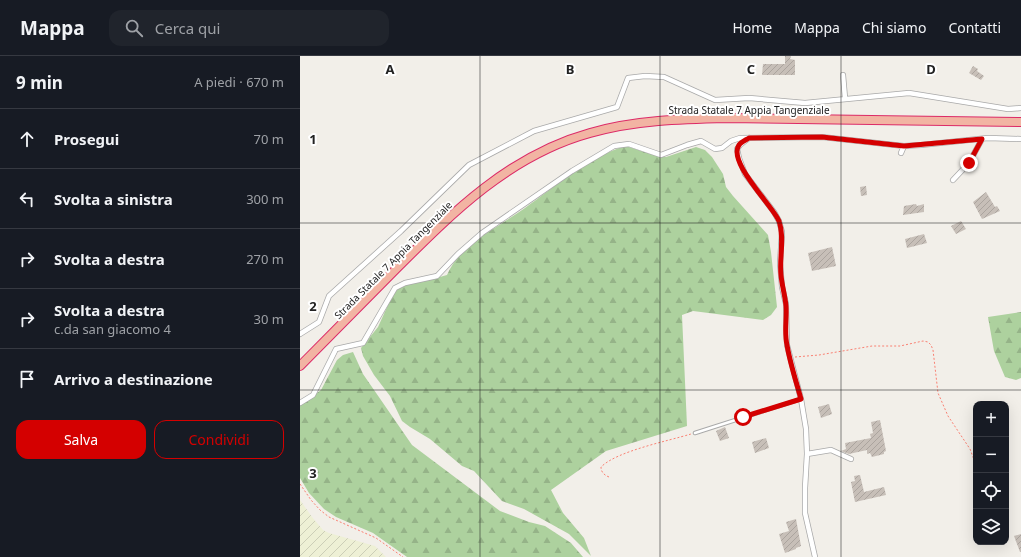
<!DOCTYPE html>
<html lang="it">
<meta charset="utf-8">
<style>
body{margin:0;font-family:"Noto Sans",sans-serif;background:#20242c;color:#f1f3f6}
.controls{position:absolute;right:12px;bottom:12px;display:grid;overflow:hidden;border-radius:8px;box-shadow:0 4px 16px #0002}
.controls button{width:36px;height:36px;display:grid;place-items:center;padding:0;border:0;border-bottom:1px solid #363941;background:#171b24;color:#f1f3f6;font:20px sans-serif}
.stop{position:absolute;width:12px;height:12px;margin:-9px;border:3px solid #d40000;border-radius:50%;background:#fff}
.stop.end{background:#d40000;border-color:#fff;box-shadow:0 1px 4px #0008}
.list{margin:0;padding:0;list-style:none}
h2{display:flex;justify-content:space-between;align-items:center;height:52px;margin:0;padding:0 16px;font-size:17px}
h2 small{font-size:13px;font-weight:400;color:#9ea1a6}
.list li{display:grid;grid-template-columns:26px 1fr auto;gap:12px;align-items:center;box-sizing:border-box;height:60px;padding:0 16px;border-top:1px solid #363941}
.list b{display:block;font-size:15px;white-space:nowrap}
.list p{margin:0;font-size:13px;white-space:nowrap;color:#9ea1a6}
.list em{font-size:13px;font-style:normal;color:#9ea1a6}
.actions{display:flex;gap:8px;padding:12px 16px}
.actions a{flex:1;padding:9px 0;border:1px solid #d40000;border-radius:12px;text-align:center;font-size:14px;color:#d40000}
.actions .main{background:#d40000;color:#fff}
.icon{flex:none;width:22px;height:22px;fill:none;stroke:currentColor;stroke-width:2;stroke-linecap:round;stroke-linejoin:round}
.map{position:relative;flex:none;width:721px;height:501px;overflow:hidden}
header{display:flex;align-items:center;gap:24px;box-sizing:border-box;height:56px;padding:0 20px;background:#171b24;border-bottom:1px solid #363941}
header strong{font-size:19px}
nav{display:flex;gap:22px;margin-inline-start:auto;font-size:14px}
.search{width:280px;height:36px;background:#20242c;display:flex;align-items:center;gap:10px;box-sizing:border-box;padding:0 14px;border-radius:12px;color:#9ea1a6;font-size:15px}
main{display:flex}
aside{flex:1;background:#171b24}
.map>svg:first-child{display:block}
.farmland{fill:url(#farmland-furrows)}
.forest{fill:url(#forest-firs)}
.building{fill:url(#building-hatch)}
.lines{fill:none;stroke-linecap:round;stroke-linejoin:round}
.service-casing{stroke:#a9a9a9;stroke-width:4.5}
.minor-casing{stroke:#a9a9a9;stroke-width:6}
.trunk-casing{stroke:#dc2a67;stroke-width:10}
.path{stroke:#fa8072;stroke-width:1;stroke-dasharray:2 2;stroke-linecap:butt}
.service{stroke:#fff;stroke-width:2.5}
.minor{stroke:#fff;stroke-width:4.5}
.trunk{stroke:#f2b4a3;stroke-width:8}
.route{stroke:#d40000;stroke-width:5}
.grid{fill:none;stroke:#222;stroke-width:1;stroke-opacity:0.55}
.labels{text-anchor:middle;dominant-baseline:central;stroke-width:4;stroke-linejoin:round;paint-order:stroke}
.street-label{font-size:10px;fill:#222;stroke:#fff}
.grid-label{font-size:13px;text-anchor:middle;font-weight:bold;fill:#222;stroke:#fff;stroke-width:4;stroke-linejoin:round;paint-order:stroke}
</style>
<header>
<strong>Mappa</strong>
<div class="search"><svg class="icon" aria-label="search" viewBox="0 0 24 24"><circle cx="10" cy="10" r="6"/><path d="M15 15l6 6"/></svg>Cerca qui</div>
<nav><a>Home</a><a>Mappa</a><a>Chi siamo</a><a>Contatti</a></nav>
</header>
<main>
<aside>
<h2>9 min<small>A piedi · 670 m</small></h2>
<ul class="list">
<li><svg class="icon" aria-label="ahead" viewBox="0 0 24 24"><path d="M12 20V5M6 11l6-6 6 6"/></svg><div><b>Prosegui</b></div><em>70 m</em></li>
<li><svg class="icon" aria-label="left" viewBox="0 0 24 24"><path d="M17 20v-9H6M10 6l-5 5 5 5"/></svg><div><b>Svolta a sinistra</b></div><em>300 m</em></li>
<li><svg class="icon" aria-label="right" viewBox="0 0 24 24"><path d="M7 20v-9h11M14 6l5 5-5 5"/></svg><div><b>Svolta a destra</b></div><em>270 m</em></li>
<li><svg class="icon" aria-label="right" viewBox="0 0 24 24"><path d="M7 20v-9h11M14 6l5 5-5 5"/></svg><div><b>Svolta a destra</b><p>c.da san giacomo 4</p></div><em>30 m</em></li>
<li><svg class="icon" aria-label="arrive" viewBox="0 0 24 24"><path d="M6 21V4h12l-3 4 3 4H6"/></svg><div><b>Arrivo a destinazione</b></div></li>
</ul>
<div class="actions"><a class="main">Salva</a><a>Condividi</a></div>
</aside>
<div class="map">
<svg width="721" height="501" viewBox="0 0 721 501">
<defs>
<pattern id="farmland-furrows" width="10" height="10" patternUnits="userSpaceOnUse"><rect width="10" height="10" fill="#eef0d5"/><path d="M-1 1l2-2M0 10L10 0M9 11l2-2" fill="none" stroke="#ccceb7"/></pattern>
<pattern id="forest-firs" width="22" height="20" patternUnits="userSpaceOnUse"><rect width="22" height="20" fill="#add19e"/><path d="M5 1l3.5 6h-7zM16 11l3.5 6h-7z" fill="#95b388"/></pattern>
<pattern id="building-hatch" width="6" height="6" patternUnits="userSpaceOnUse"><rect width="6" height="6" fill="#c7bfb8"/><path d="M-1 1l2-2M0 6l6-6M5 7l2-2" fill="none" stroke="#aba49e"/></pattern>
</defs>
<rect width="100%" height="100%" fill="#f2efe9"/>
<path class="farmland" d="M0,444L12,461L23,474L29,477L75,490L86,501H0Z"/>
<path class="forest" d="M326,90L357,100L366,101L396,91L405,94L412,101L423,118L426,131L433,140L468,179L471,196L477,251L471,259L463,264L393,255L382,259L387,370L306,395L251,434L263,457L284,482L291,500L269,478L224,453L202,445L174,415L162,410L130,383L110,371L102,365L90,340L74,319L63,300L61,292L78,271L93,238L100,231L108,227L129,224L147,219C152,207 163,194 174,186C190,174 208,164 225,152C253,132 293,98 326,90Z
M721,256V322L716,324L705,321L694,295L688,261Z
M53,296L63,318L112,389L200,455L229,466L245,470L271,487L283,501H107L73,477L36,461L24,453L9,437L0,422V349L21,334L37,304L43,299Z"/>
<path class="building" d="M485,0H491L490,3L495,4V19H462L463,8H485Z
M673,10L678,13L677,15L684,20L681,24L669,17Z
M566,130L567,139L561,140L560,131Z
M686,136L695,151L697,150L700,155L682,163L673,146Z
M616,148L617,150L624,148V156L603,159L604,150Z
M661,165L666,173L656,178L651,170Z
M624,178L627,187L607,192L605,183Z
M532,191L536,210L512,215L508,197Z
M529,348L532,358L521,362L518,351Z
M580,364L586,395L584,396V398L572,401L570,397L567,398V394L549,398L541,395L546,393L545,387L571,382L570,378L573,377L571,366Z
M425,371L429,382L420,385L416,375Z
M466,382L469,392L455,397L452,386Z
M560,419L564,436L584,431L586,439L555,446L551,426L555,425L554,420Z
M496,463L501,490L496,492V493L485,497L479,478L489,475L486,466Z
M721,478V496H720L714,480Z"/>
<g class="lines">
<g class="service-casing">
<path id="service" d="M395,377L501,343"/>
</g>
<g class="minor-casing">
<path id="minor" d="M543,19L545,42
M449,82L440,89L437,93L439,102L445,118L474,156L479,165L482,176L480,207L482,231L486,248L487,289L501,343L506,373L507,398L505,432V457L515,501
M601,97L604,90
M653,124L669,107L682,83
M0,278L19,266L29,240L101,175L169,109L234,75L317,51L328,22L345,20L364,21L415,44L449,42L505,47L609,37L708,53L721,52
M0,347L13,339L36,293L63,287L95,232L105,227L137,220L158,198L182,177L272,115L314,90L329,88L361,99L387,89L401,85L415,93L422,92L431,85L440,82L522,81L604,90L621,89L688,82L721,83
M507,398L531,394L551,403"/>
</g>
<g class="trunk-casing">
<path id="trunk" d="M0,310C32,278 64,245 96,213C153,156 210,99 290,77C335,64 381,63 428,62L721,66"/>
</g>
<path class="path" d="M495,301L519,299L572,290H600L623,285L628,286L631,289L633,294L638,337L648,360L670,393L676,409
M309,421C304,419 301,416 301,411C317,395 368,385 391,378
M0,428L11,444L20,454L29,461L76,482L103,501"/>
<use href="#service" class="service"/>
<use href="#minor" class="minor"/>
<use href="#trunk" class="trunk"/>
</g>
<g class="lines">
<path class="route" d="M443,361L501,343C496,325 490,307 487,289C484,276 487,263 486,250C485,239 482,230 481,219C479,202 485,182 479,165C473,150 427,106 439,89C441,86 446,84 449,82L522,81L604,90L682,83L669,107"/>
</g>
<path class="grid" d="M180,0V501M360,0V501M541,0V501M0,167H721M0,334H721"/>
<g class="labels">
<g class="street-label">
<text x="449" y="54">Strada Statale 7 Appia Tangenziale</text>
<text transform="translate(93 204) rotate(-45)">Strada Statale 7 Appia Tangenziale</text>
</g>
</g>
<g class="grid-label">
<text x="90" y="18">A</text>
<text x="270" y="18">B</text>
<text x="451" y="18">C</text>
<text x="631" y="18">D</text>
<text x="13" y="88">1</text>
<text x="13" y="255">2</text>
<text x="13" y="422">3</text>
</g>
</svg>
<div class="controls">
<button>+</button>
<button>−</button>
<button><svg class="icon" aria-label="locate" viewBox="0 0 24 24"><circle cx="12" cy="12" r="6"/><path d="M12 2v4M12 18v4M2 12h4M18 12h4"/></svg></button>
<button><svg class="icon" aria-label="layers" viewBox="0 0 24 24"><path d="M12 4l9 5-9 5-9-5zM3 14l9 5 9-5"/></svg></button>
</div>
<div class="stop" style="left:443px;top:361px"></div>
<div class="stop end" style="left:669px;top:107px"></div>
</div>
</main>
